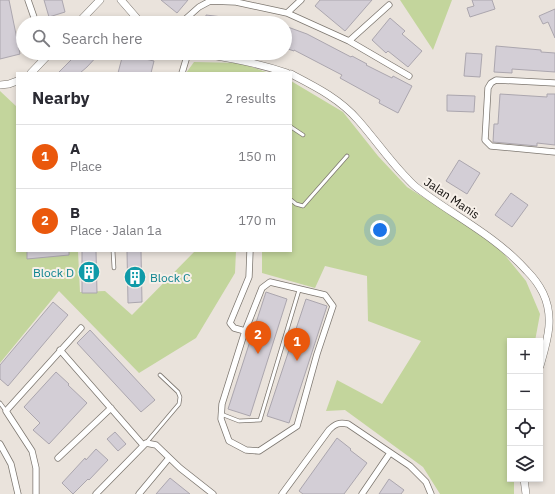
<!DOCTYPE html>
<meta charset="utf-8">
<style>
body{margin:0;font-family:"IBM Plex Sans",sans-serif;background:#f7f7f7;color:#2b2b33}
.controls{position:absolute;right:12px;bottom:12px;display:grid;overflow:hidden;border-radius:0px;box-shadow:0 2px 6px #0003}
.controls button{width:36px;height:36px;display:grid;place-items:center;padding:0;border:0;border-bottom:1px solid #e1e1e2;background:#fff;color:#2b2b33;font:20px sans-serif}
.you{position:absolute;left:380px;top:230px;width:14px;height:14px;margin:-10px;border:3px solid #fff;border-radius:50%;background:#1a73e8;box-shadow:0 0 0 6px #1a73e833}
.badge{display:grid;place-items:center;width:26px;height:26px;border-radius:50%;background:#ea580c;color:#fff;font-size:13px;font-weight:700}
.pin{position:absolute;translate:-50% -33px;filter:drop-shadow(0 1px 2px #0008)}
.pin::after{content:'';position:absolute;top:21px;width:14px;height:12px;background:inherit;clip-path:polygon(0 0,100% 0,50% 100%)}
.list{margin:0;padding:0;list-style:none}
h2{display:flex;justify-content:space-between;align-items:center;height:52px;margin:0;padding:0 16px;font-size:17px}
h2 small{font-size:13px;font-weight:400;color:#7c7c81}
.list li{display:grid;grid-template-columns:26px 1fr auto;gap:12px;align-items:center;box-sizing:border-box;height:64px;padding:0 16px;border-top:1px solid #e1e1e2}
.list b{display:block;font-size:15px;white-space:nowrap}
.list p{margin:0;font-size:13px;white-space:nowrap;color:#7c7c81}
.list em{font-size:13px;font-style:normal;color:#7c7c81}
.icon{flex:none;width:22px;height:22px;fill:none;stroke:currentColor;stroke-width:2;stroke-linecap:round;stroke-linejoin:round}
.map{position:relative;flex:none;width:555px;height:494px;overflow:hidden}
.search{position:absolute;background:#fff;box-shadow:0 2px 6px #0003;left:16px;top:16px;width:276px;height:44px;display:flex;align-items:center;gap:10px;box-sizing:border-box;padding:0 14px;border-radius:22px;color:#7c7c81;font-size:15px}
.panel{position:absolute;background:#fff;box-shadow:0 2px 6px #0003;left:16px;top:72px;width:276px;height:180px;border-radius:0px}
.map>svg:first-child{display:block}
.green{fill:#c3d59c}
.building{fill:#d3ced6;stroke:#aba6ae}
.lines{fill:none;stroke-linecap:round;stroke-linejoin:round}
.service-casing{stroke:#7d7770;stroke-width:4.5}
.minor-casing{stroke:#7d7770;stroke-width:7}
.tertiary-casing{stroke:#7d7770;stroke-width:8}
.service{stroke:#fff;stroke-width:3}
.minor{stroke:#fff;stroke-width:5.5}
.tertiary{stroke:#fff;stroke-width:7}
.labels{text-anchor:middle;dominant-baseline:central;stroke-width:4;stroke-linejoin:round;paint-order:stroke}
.street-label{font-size:12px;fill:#100d0b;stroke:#f7f0e9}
.culture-label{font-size:12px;fill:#0d838f;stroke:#f7f0e9;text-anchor:end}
</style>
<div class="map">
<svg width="555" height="494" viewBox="0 0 555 494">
<rect width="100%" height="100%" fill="#eae3dc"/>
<path class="green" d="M400,0H452L433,50Z
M194,62L240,63L269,73H186Z
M291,81L343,112L378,156L407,187L495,243L526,281L540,314L535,341H510V479H514V494H440L423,467L345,410L326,411L337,380L382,404L421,341L368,321L367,276L325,266L315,288L262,273V251H291Z
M0,91L17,107V251H26V252L78,251L80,292L105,291L132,315L195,251H236L235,273L196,338L139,373L59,291L0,363Z"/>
<path class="building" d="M0,0H9L20,54L0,59Z
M44,0H62L65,12L49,17Z
M161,0H188L177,13Z
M320,0H372L345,31L315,6Z
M472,0H492L495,9L470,17L467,8L474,6Z
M555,9V38L548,22L543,24L539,16Z
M206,15L239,19V23H205Z
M390,18L405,31L402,34L422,51L408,67L388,51L386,53L372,40Z
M285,26L307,34L351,57L352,56L367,64L366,65L392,78L393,76L412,86L398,113L379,103L380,100L340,78L342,75L294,50V51L285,48Z
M496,46L541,50V52L555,53V72L512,69V73L494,72Z
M78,53H100L87,67L80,73H58Z
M466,53L482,54L480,77L464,76Z
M123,54L154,61L151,73H118Z
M500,94L547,97V94H555V145L537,143V146L493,142L494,124H498Z
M447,95L475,96L474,112L447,111Z
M459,160L480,173L467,194L446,181Z
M511,193L528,205L512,227L495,215Z
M27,251H69V255L27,259Z
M82,251H96L97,293H82Z
M127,251H141L142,302L128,303Z
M266,292L287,299L250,416L228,409Z
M306,299L327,306L289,423L267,416Z
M53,302L68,315L8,386L0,379V365Z
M90,330L155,400L141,412L77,343Z
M56,372L69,384L68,385L87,403L49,444L33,430L40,423L24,407Z
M115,432L126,444L118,451L107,439Z
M337,438L351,449L350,450L367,463L344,494H303L299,491Z
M96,449L108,460L89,480L88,479L73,494L62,483L85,458L86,460Z
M170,478L190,494H156Z
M389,479L404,490L401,494H379Z"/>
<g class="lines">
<g class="service-casing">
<path id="service" d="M291,127L303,135
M291,200L296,204L303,206L347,156
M113,251L114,268
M0,403L6,411
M221,414L239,421L260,420L299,290
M146,443L179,404L180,397L178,392L160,375"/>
</g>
<g class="minor-casing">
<path id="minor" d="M28,0L36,23
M211,1L236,2L287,13L349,41L409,76
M287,13L301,0
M181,23L199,7L212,0
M349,41L389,5
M182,73L188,53
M555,83L496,80L491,83L488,88L485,140L491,146L555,152
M270,282L325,295L333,306L317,354L297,426L259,451L246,450L229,441L221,419L222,404L245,331L262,288Z
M245,331L234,328L230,323L249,277L250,251
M60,350L143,445
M0,444L11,464L18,494
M58,458L111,408
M36,494V468L32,451L6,411L81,328
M96,494L146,443L156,445L180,468L213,494
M139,494L169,458
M282,494L329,430C335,424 339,422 348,424L410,466L426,482L431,494
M362,494L390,453"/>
</g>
<g class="tertiary-casing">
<path id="tertiary" d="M121,0L141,23
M78,23L100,0
M199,53C229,58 258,63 287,73
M31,73L50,53
M291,74C316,87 340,99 358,120C374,138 387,157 403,174C407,178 411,183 416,187C452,215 495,235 527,271C533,277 539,285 543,293C555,318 547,341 540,366
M0,85L9,84L17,81
M524,479L526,494"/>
</g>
<use href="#service" class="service"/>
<use href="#minor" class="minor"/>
<use href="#tertiary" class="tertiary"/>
</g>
<defs>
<g id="building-disc" transform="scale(1.15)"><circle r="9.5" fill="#0f9aa8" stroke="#f7f0e9"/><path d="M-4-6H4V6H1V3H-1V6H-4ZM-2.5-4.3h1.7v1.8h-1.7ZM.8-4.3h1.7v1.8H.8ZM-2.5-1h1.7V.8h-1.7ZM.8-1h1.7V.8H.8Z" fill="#fff"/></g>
</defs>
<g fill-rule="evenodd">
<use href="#building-disc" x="89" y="272"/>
<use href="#building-disc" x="135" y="277"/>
</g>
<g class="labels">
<g class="street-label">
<text transform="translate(452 198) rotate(34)">Jalan Manis</text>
</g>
<g class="culture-label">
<text x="74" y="272">Block D</text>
<text x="150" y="277" text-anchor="start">Block C</text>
</g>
</g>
</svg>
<div class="controls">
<button>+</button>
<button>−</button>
<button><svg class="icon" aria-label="locate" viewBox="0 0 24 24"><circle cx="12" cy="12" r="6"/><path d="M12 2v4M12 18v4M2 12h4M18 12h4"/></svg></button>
<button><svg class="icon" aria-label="layers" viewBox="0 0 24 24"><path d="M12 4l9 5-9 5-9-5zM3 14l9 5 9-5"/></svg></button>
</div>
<div class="you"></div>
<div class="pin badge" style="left:297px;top:361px">1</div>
<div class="pin badge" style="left:258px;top:354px">2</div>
<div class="search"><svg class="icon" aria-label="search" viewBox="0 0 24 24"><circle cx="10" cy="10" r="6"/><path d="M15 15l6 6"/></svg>Search here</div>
<section class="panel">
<h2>Nearby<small>2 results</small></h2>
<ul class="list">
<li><span class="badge">1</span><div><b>A</b><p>Place</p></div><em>150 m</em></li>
<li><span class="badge">2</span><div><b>B</b><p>Place · Jalan 1a</p></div><em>170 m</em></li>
</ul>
</section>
</div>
